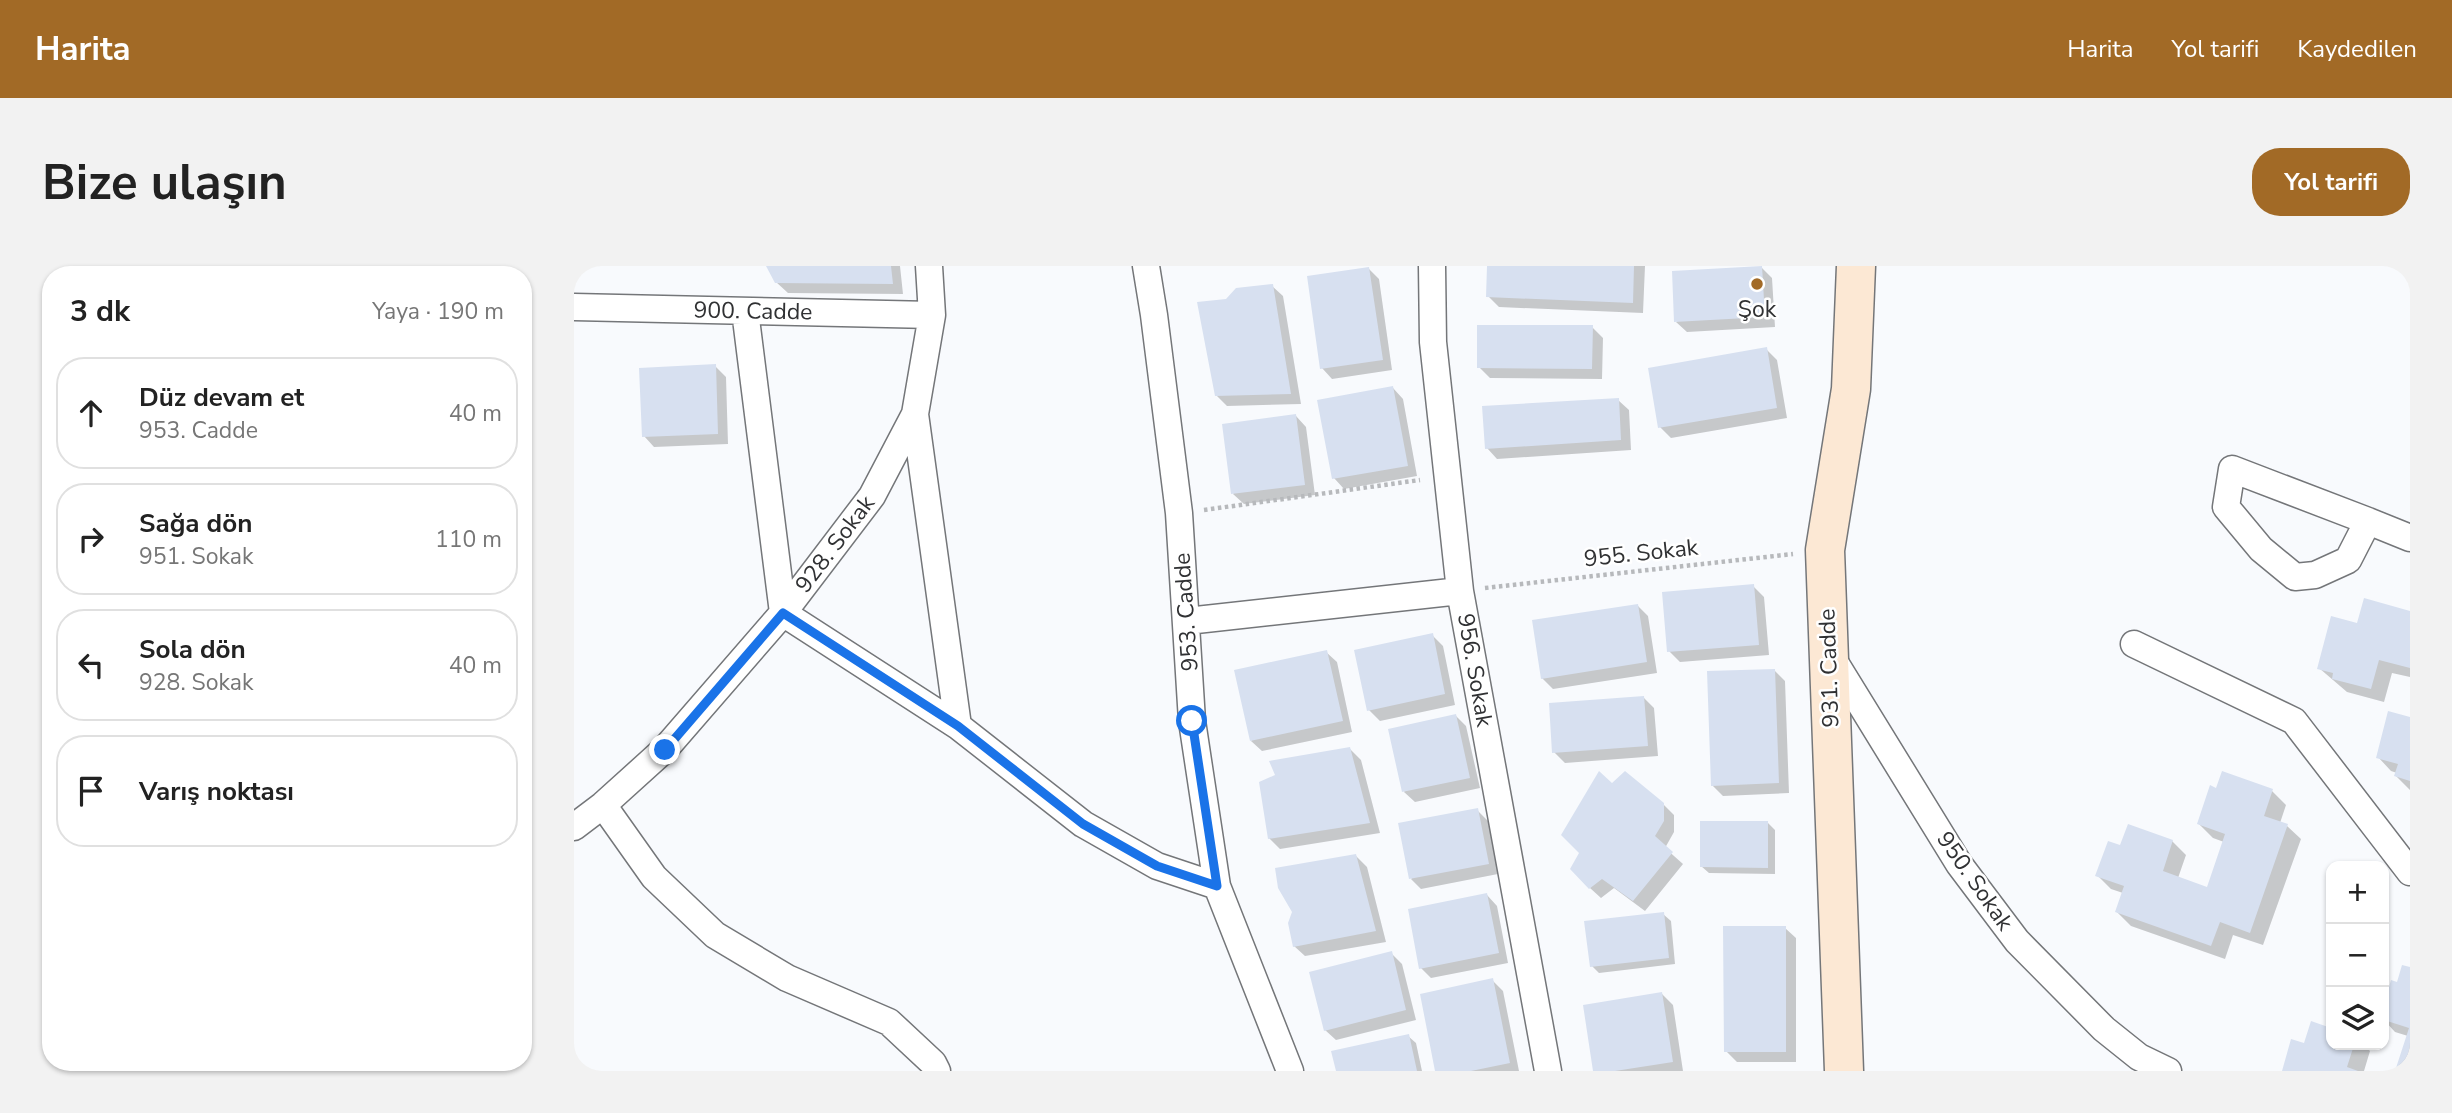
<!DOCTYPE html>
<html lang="tr">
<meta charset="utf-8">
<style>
body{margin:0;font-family:"Nunito Sans",sans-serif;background:#f2f2f2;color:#222}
.controls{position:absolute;right:21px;bottom:21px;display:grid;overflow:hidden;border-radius:14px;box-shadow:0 2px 5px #0004}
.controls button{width:63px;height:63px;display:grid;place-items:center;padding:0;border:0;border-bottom:2px solid #e0e0e0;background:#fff;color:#222;font:35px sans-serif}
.stop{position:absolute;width:21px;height:21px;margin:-16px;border:5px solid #1a73e8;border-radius:50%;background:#fff}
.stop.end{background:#1a73e8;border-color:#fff;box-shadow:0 2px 7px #0008}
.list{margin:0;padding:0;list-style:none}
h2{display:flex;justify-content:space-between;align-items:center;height:91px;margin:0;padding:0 28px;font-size:30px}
h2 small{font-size:23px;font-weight:400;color:#767676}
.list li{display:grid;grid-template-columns:46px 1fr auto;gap:21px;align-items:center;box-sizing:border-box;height:112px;margin:0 14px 14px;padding:0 14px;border:2px solid #e0e0e0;border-radius:28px}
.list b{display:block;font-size:26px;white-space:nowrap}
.list p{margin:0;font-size:23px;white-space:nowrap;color:#767676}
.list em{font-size:23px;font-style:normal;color:#767676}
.icon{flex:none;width:38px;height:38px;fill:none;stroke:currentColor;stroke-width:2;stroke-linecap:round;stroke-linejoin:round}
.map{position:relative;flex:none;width:1836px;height:805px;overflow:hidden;border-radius:28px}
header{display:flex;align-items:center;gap:42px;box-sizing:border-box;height:98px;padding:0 35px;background:#a26a26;color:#fff}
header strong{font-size:33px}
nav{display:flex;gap:38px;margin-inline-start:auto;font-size:24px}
.intro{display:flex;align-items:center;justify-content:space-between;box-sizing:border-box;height:168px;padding:0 42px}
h1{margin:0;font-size:49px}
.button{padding:18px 32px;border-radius:28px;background:#a26a26;color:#fff;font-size:24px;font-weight:700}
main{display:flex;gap:42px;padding:0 42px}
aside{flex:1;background:#fff;border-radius:28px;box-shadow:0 2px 5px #0004}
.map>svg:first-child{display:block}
.shadow{fill:#0003}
.building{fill:#d7e0f0}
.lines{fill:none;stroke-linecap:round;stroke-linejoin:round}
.street-casing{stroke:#747679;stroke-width:29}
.secondary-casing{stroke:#747679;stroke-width:41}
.path{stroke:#b7b9bc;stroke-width:4.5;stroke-dasharray:3.5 3.5;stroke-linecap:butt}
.street{stroke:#fff;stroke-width:26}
.secondary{stroke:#fce8d4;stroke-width:38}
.route{stroke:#1a73e8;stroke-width:9}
.poi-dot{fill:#a26a26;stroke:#fff;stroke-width:2.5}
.labels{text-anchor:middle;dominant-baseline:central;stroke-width:5;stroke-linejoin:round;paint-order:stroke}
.poi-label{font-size:23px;fill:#303133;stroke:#fff}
.street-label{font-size:23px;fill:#303133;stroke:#fff}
</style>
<header>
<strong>Harita</strong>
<nav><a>Harita</a><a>Yol tarifi</a><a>Kaydedilen</a></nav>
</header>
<div class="intro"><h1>Bize ulaşın</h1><a class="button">Yol tarifi</a></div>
<main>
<aside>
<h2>3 dk<small>Yaya · 190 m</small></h2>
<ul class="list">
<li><svg class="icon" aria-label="ahead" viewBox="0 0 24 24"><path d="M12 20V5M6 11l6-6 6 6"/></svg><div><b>Düz devam et</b><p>953. Cadde</p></div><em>40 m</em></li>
<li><svg class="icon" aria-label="right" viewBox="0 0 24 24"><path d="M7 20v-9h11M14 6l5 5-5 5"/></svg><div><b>Sağa dön</b><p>951. Sokak</p></div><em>110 m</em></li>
<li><svg class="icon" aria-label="left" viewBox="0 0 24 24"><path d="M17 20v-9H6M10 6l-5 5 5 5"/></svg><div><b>Sola dön</b><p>928. Sokak</p></div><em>40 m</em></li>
<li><svg class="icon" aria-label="arrive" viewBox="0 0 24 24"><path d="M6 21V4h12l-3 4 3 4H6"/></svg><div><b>Varış noktası</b></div></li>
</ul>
</aside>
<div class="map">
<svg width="1836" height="805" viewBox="0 0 1836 805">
<rect width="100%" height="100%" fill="#f8fafd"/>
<path class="shadow" d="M194,0H326L329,28L214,27L202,16Z
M915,0H1071L1069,47L925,41L914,30Z
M1188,2L1198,12L1201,61L1113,66L1102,56Z
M795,3L805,13L818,104L758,113L748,102Z
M698,20L709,30L727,138L653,140L642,129L653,34Z
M1018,61L1029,72L1028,113L916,112L905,101Z
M1192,83L1203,94L1213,152L1097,172L1086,161Z
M141,100L152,111L154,178L80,181L70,170Z
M819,122L829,133L843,210L770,223L760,212Z
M1044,134L1055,144L1057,184L923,193L913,182Z
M722,150L732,161L741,229L670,238L659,228Z
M1179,320L1190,331L1195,389L1106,396L1095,385Z
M1064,340L1074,350L1083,407L979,423L968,412Z
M1836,346V411L1818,407L1810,436L1773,426L1745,402L1784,359Z
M858,369L869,380L881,439L806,455L795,444Z
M752,386L763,396L778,466L688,485L677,475Z
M1200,404L1211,415L1215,527L1149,530L1138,519Z
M1070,432L1080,442L1084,490L991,497L980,486Z
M882,450L892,460L906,522L841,536L830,526Z
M1836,453V524L1822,510L1823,507L1817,505L1804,491Z
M776,483L787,494L806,567L706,583L695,572Z
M1038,519L1089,538L1100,549V566L1091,582L1109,598L1071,645L1040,622L1027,632L1016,622Z
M1698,525L1712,539L1706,557L1713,560L1727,573L1689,679L1659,669L1651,693L1557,660L1543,646L1549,627L1537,623L1523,609L1547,582L1598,575L1612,589L1604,612L1634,623L1650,576L1639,572L1625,558Z
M903,544L914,555L924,608L847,623L837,613Z
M1194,557L1201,564V608L1135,607L1127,600Z
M782,590L793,601L812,676L731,690L720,680Z
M913,629L923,640L934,697L857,712L847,702Z
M1089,648L1097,655L1101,698L1025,707L1018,700Z
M1211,662L1222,672V796H1163L1152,785Z
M817,687L828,698L842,754L762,774L751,764Z
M1836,703V805H1823L1834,770L1821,766L1810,754V744L1818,716L1824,718Z
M918,714L929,725L945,805H863Z
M1088,728L1099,739L1109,805H1021Z
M1738,758L1757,763V779H1790L1796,785L1790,805H1710L1732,780Z
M834,770L842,777L848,805H763Z"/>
<path class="building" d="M192,0H317L319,18L201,17Z
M913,0H1060L1059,37L912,31Z
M1188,0L1191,51L1100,56L1098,5Z
M795,1L809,94L746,103L733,10Z
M699,18L717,128L641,130L623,36L652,33L662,22Z
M903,59H1019L1018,103L903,102Z
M1193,81L1203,142L1084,162L1074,102Z
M142,98L144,168L68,171L65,102Z
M819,120L834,200L758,213L743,134Z
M1045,132L1047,174L911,183L908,140Z
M722,148L731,219L657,228L648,158Z
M1180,318L1185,379L1093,386L1088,326Z
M1790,332L1836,345V402L1805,394L1797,423L1758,413L1759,407L1743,403L1757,350L1783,357Z
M1064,338L1073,396L967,413L958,354Z
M859,367L871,428L793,445L780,384Z
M753,384L769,455L676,475L660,404Z
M1201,403L1205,517L1137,520L1133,405Z
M1070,430L1074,480L978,487L975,437Z
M1814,445L1836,451V515L1820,510L1824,498L1802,492Z
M882,448L896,512L828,526L814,463Z
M776,481L796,557L694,573L685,516L701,509L695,495Z
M1025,505L1038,517L1051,505L1090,537V555L1081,570L1099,586L1059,635L1028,613L1015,623L996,603L1005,587L987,569Z
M1648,505L1699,523L1690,550L1714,558L1676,667L1646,656L1637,680L1541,646L1550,620L1521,610L1534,575L1546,579L1554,558L1599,574L1589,605L1633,621L1651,568L1623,558L1636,519L1642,522Z
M904,542L915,598L835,613L824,557Z
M1126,555H1194V602L1126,601Z
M782,588L802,665L719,681L714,657L718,646L704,622L701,602Z
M913,627L925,687L845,703L834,643Z
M1090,646L1095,692L1016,701L1010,655Z
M1149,660H1212V786H1150Z
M818,685L832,744L750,765L735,706Z
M1828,699L1836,701V805H1821L1835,762L1810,754V739L1817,714L1823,716Z
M919,712L936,797L897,805H861L846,728Z
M1088,726L1099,796L1041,805H1019L1009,739Z
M1737,755L1757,762V779H1780L1773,801L1784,805H1708L1717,773L1730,777Z
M835,768L843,805H762L757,785Z"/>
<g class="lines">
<g class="street-casing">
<path id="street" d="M572,0L580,49L605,247L618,455L643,620L716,805
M858,0L859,76L886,325L974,805
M0,41L358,49
M171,45L209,347L384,460L509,558L583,600L643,620
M341,148L384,460
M1658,203L1794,255L1774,294L1741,309L1721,311L1687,283L1652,241Z
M1794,255L1836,272
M613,355L886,325
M1560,378L1720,455L1836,606
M1257,390L1385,598L1443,675L1530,763L1565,791L1594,805
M29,539L80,611L141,669L213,712L315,756L359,797L363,805
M0,561L29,539L91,483L209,347L298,230L341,148L358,49L355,0"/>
</g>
<g class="secondary-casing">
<path id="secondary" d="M1270,805L1251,284L1277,123L1282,0"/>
</g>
<path class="path" d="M630,244L846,214
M911,322L1219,288"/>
<use href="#street" class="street"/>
<use href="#secondary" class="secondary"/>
</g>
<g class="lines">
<path class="route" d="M91,484L209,347L384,460L509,558L583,600L643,620L618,455"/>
</g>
<circle class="poi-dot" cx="1183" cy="18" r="7"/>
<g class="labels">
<g class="poi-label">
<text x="1183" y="43">Şok</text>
</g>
<g class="street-label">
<text transform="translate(179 45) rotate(1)">900. Cadde</text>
<text transform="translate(261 278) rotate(-53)">928. Sokak</text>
<text transform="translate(1067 287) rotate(-6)">955. Sokak</text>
<text transform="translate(612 346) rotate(-94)">953. Cadde</text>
<text transform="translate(1255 402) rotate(-92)">931. Cadde</text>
<text transform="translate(901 404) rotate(80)">956. Sokak</text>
<text transform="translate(1401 615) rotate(55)">950. Sokak</text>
</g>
</g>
</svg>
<div class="controls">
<button>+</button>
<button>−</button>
<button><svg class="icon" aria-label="layers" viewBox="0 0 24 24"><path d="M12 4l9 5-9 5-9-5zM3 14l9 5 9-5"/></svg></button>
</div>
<div class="stop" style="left:618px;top:455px"></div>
<div class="stop end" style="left:91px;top:484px"></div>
</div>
</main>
